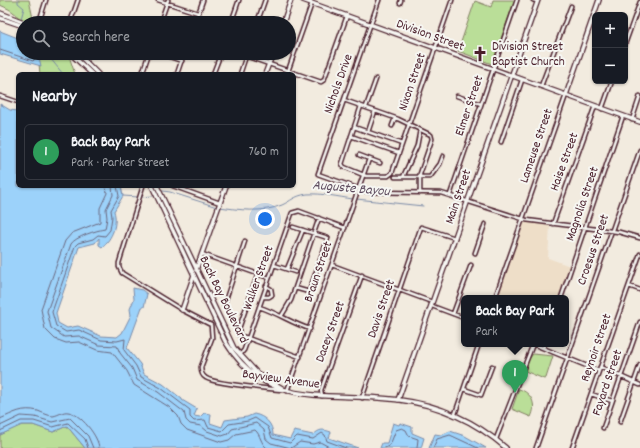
<!DOCTYPE html>
<meta charset="utf-8">
<style>
body{margin:0;font-family:Dekko,sans-serif;background:#20242c;color:#f1f3f6}
.controls{position:absolute;right:12px;top:12px;display:grid;overflow:hidden;border-radius:6px;box-shadow:0 1px 3px #0004}
.controls button{width:36px;height:36px;display:grid;place-items:center;padding:0;border:0;border-bottom:1px solid #363941;background:#171b24;color:#f1f3f6;font:20px sans-serif}
.you{position:absolute;left:265px;top:219px;width:14px;height:14px;margin:-10px;border:3px solid #fff;border-radius:50%;background:#1a73e8;box-shadow:0 0 0 6px #1a73e833}
.badge{display:grid;place-items:center;width:26px;height:26px;border-radius:50%;background:#d93025;color:#fff;font-size:13px;font-weight:700}
.pin{position:absolute;translate:-50% -33px;filter:drop-shadow(0 1px 2px #0008)}
.pin::after{content:'';position:absolute;top:21px;width:14px;height:12px;background:inherit;clip-path:polygon(0 0,100% 0,50% 100%)}
.popup{position:absolute;left:461px;top:295px;width:108px;height:52px;box-sizing:border-box;display:grid;place-content:center;border-radius:6px;background:#171b24;filter:drop-shadow(0 1px 3px #0005);font-size:13px;white-space:nowrap;color:#9ea1a6}
.popup b{font-size:15px;color:#f1f3f6}
.popup::after{content:'';position:absolute;left:50%;top:100%;margin-left:-8px;border:8px solid transparent;border-top-color:#171b24}
.list{margin:0;padding:0;list-style:none}
h2{display:flex;justify-content:space-between;align-items:center;height:52px;margin:0;padding:0 16px;font-size:17px}
h2 small{font-size:13px;font-weight:400;color:#9ea1a6}
.list li{display:grid;grid-template-columns:26px 1fr auto;gap:12px;align-items:center;box-sizing:border-box;height:56px;margin:0 8px 8px;padding:0 8px;border:1px solid #363941;border-radius:6px}
.list b{display:block;font-size:15px;white-space:nowrap}
.list p{margin:0;font-size:13px;white-space:nowrap;color:#9ea1a6}
.list em{font-size:13px;font-style:normal;color:#9ea1a6}
.icon{flex:none;width:22px;height:22px;fill:none;stroke:currentColor;stroke-width:2;stroke-linecap:round;stroke-linejoin:round}
.map{position:relative;flex:none;width:640px;height:448px;overflow:hidden}
.search{position:absolute;background:#171b24;box-shadow:0 1px 3px #0004;left:16px;top:16px;width:280px;height:44px;display:flex;align-items:center;gap:10px;box-sizing:border-box;padding:0 14px;border-radius:22px;color:#9ea1a6;font-size:15px}
.panel{position:absolute;background:#171b24;box-shadow:0 1px 3px #0004;left:16px;top:72px;width:280px;height:116px;border-radius:6px}
.map>svg:first-child{display:block}
.built{fill:#eedec8}
.green{fill:#bade98;stroke:#827e62}
.water{fill:#9cd2fa;stroke:#7b8aa7}
.lines{fill:none;stroke-linecap:round;stroke-linejoin:round}
.shore{stroke:#6b677e;stroke-width:1}
.stream{stroke:#7b8aa7;stroke-width:1}
.street-casing{stroke:#4a1f2b;stroke-width:5.5}
.secondary-casing{stroke:#4a1f2b;stroke-width:6}
.street{stroke:#f6f6f2;stroke-width:2.5}
.secondary{stroke:#f6f6f2;stroke-width:3.5}
.labels{text-anchor:middle;dominant-baseline:central;stroke-width:4;stroke-linejoin:round;paint-order:stroke}
.street-label{font-size:13px;fill:#4a1f2b;stroke:#f6f6f2}
.poi-label{font-size:13px;fill:#4a1f2b;stroke:#f6f6f2;text-anchor:start}
.water-label{font-size:14px;font-style:italic;fill:#5e4c5f;stroke:#f6f6f2}
</style>
<div class="map">
<svg width="640" height="448" viewBox="0 0 640 448">
<rect width="100%" height="100%" fill="#f2ebdf"/>
<filter id="ink" filterUnits="userSpaceOnUse"><feTurbulence type="fractalNoise" baseFrequency=".025" numOctaves="2"/><feDisplacementMap in="SourceGraphic" scale="8" xChannelSelector="R" yChannelSelector="G"/><feConvolveMatrix kernelMatrix="1 2 1 2 8 2 1 2 1" color-interpolation-filters="sRGB"/></filter>
<g filter="url(#ink)">
<path class="built" d="M524,222L550,226L548,258L570,266L559,298H497Z"/>
<path class="green" d="M0,0H29L34,23H23V28C20,15 12,10 0,5Z
M493,0H515L492,64L458,51L475,1L491,7Z
M38,53H64L70,59L75,74H40Z
M533,354L553,356L546,378L544,379L525,371L529,359Z
M519,389C532,393 537,405 531,417L512,409Z
M21,425H33L53,432L67,426L85,448H0V435Z"/>
<path class="water" d="M0,31L23,40V53H38L41,66L0,54Z
M0,104L10,110L18,111V186H121L123,196L114,211C118,224 112,239 102,247L99,245V238L95,243L79,247L56,313L58,323L67,328L78,326L101,336L117,337L122,333L131,315L130,309L134,299L133,288L142,290L147,294L144,307H142L127,348L140,364L144,374L163,384L182,399V400L197,409L194,416L200,417L204,413L211,414L210,423L222,427L225,420L247,417L254,414C265,416 273,424 273,435L290,439L294,431L313,435C320,429 322,429 331,432L329,438L358,448H85L67,426L53,432L33,425H22L0,435Z
M393,423L399,425L400,423L412,427V433L424,438L421,448H380L382,443H387Z
M450,431L465,436L486,448H429L435,434L441,435Z"/>
<g class="lines">
<path class="shore" d="M0,50L33,61L35,59V53
M106,186L107,193L100,208V222L72,233L65,241L41,309L45,329L55,339L66,343L79,342L97,350L112,352L127,371L134,385L169,407L178,416L181,424L187,430L221,442L229,440L236,434L255,430C261,435 260,443 267,448
M112,186L113,195L106,209L107,218L105,229C97,230 75,237 71,244L47,311L51,328L64,337L79,336L99,345L117,346L120,353L132,368L137,380L158,392L184,412L186,420L190,424L201,426L207,431L222,436L228,434L232,429L256,423L264,430L266,439L271,443L291,448L300,442L313,444L320,442L331,448
M117,186L119,196L111,210L112,217L110,230L105,236L98,235L93,239L78,243L75,246L52,312L56,326L66,332L79,330L101,340L117,341L125,339L124,350L136,366L141,377L161,388L190,410V417L194,421L205,420L208,427L222,431L229,424L248,421L255,418L268,427L272,438L290,443L297,436L313,439L322,433L325,435L327,441L346,448
M0,419C14,413 22,407 38,411C43,413 49,416 53,416C59,415 63,411 68,412C80,413 99,437 99,448
M0,426L21,416L35,417L52,422L70,418L88,436L93,448
M0,431L21,421H34L53,427L68,423L85,439L88,448
M385,448L390,445L396,430L402,428L406,430L409,436L418,439L417,448
M433,448L437,439L450,435L478,448"/>
<path class="stream" d="M18,0V3L24,8L21,19
M46,53L63,74
M163,191L170,192L217,207
M123,196L138,197
M141,197L153,196
M356,199L423,206
M220,207C239,210 263,213 282,205C291,201 294,196 307,194C322,193 338,197 353,199"/>
<g class="street-casing">
<path id="street" d="M158,0L198,13
M379,0L318,174L368,192L441,193L526,220L619,232L640,238
M533,0L537,1
M400,3L401,0
M46,23L41,21L40,19L46,0
M70,23L78,0
M160,23L168,0
M195,23L203,0
M231,23L239,0
M257,23L265,0
M625,44L640,2
M158,53L182,61
M237,53L321,82L324,80L347,16
M142,74L149,53
M177,74L184,53
M213,74L221,53
M240,74L247,53
M287,74L312,3
M541,86L571,6
M0,96L18,102
M457,96L481,104
M344,100L398,119L431,135L432,139L420,174V193
M361,106L342,164L344,167L366,176H388L392,173L452,0
M366,107L376,79
M602,109L612,81
M632,120L640,96
M392,126L395,118
M354,127L402,144
M368,132L375,111
M351,136L399,153
M501,142L522,80
M359,155L380,163
M395,177H430L440,164L443,156
M403,177L417,146L420,130
M143,186L119,263V267L122,273L182,310L211,325L212,338L201,367C201,372 202,376 206,378C217,385 267,388 282,390
M173,186L220,203
M450,195L517,0
M553,224L595,106
M293,227L328,238L309,292L295,288
M475,253L485,224
M202,254L269,278
M274,265L295,272
M332,265L432,302
M287,269L303,230
M258,274L239,328V335L300,357
M629,286L640,290
M263,297H269L272,295L271,289L266,286
M495,298L566,95
M561,298L623,116
M224,305L245,241
M432,306L464,318
M259,307C278,313 291,323 310,329
M453,314L471,265
M282,315L291,300L319,218
M533,344L599,371
M543,348L545,344
M240,355L244,350L248,339L292,213L299,211L345,228
M600,367L640,385
M464,389L481,395L492,366
M287,391L369,159
M591,394L612,401
M322,396L321,390L362,275
M362,398L421,227L455,238
M455,414L479,344
M620,422L640,365
M603,428L640,322
M496,439L533,344
M536,448L640,150
M572,448L640,254"/>
</g>
<g class="secondary-casing">
<path id="secondary" d="M303,0L640,122
M0,13L26,23
M0,18L23,26
M283,23L291,0
M70,53L92,74
M77,53L98,74
M265,74L273,53
M566,95L599,0
M152,186L225,341C268,413 331,390 400,400C440,405 475,421 506,448
M157,186L234,348L257,373L282,388
M196,270L226,186
M182,310L194,275
M398,400L538,0"/>
</g>
<use href="#street" class="street"/>
<use href="#secondary" class="secondary"/>
</g>
</g>
<defs>
<g id="church-bare" transform="scale(1.2)"><path d="M-1.2-6h2.4v3.5h3.3v2.4h-3.3V6h-2.4V-.1h-3.3v-2.4h3.3Z" fill="#4a1f2b" stroke="#f6f6f2" stroke-width="2.5" paint-order="stroke"/></g>
</defs>
<g fill-rule="evenodd">
<use href="#church-bare" x="480" y="54"/>
</g>
<g class="labels">
<g class="street-label">
<text transform="translate(430 36) rotate(20)">Division Street</text>
<text transform="translate(413 82) rotate(-71)">Nixon Street</text>
<text transform="translate(339 84) rotate(-70)">Nichols Drive</text>
<text transform="translate(470 106) rotate(-71)">Elmer Street</text>
<text transform="translate(537 146) rotate(-71)">Lameuse Street</text>
<text transform="translate(565 162) rotate(-70)">Haise Street</text>
<text transform="translate(459 197) rotate(-71)">Main Street</text>
<text transform="translate(583 204) rotate(-71)">Magnolia Street</text>
<text transform="translate(594 250) rotate(-71)">Croesus Street</text>
<text transform="translate(319 272) rotate(-71)">Braun Street</text>
<text transform="translate(259 278) rotate(-70)">Walker Street</text>
<text transform="translate(223 300) rotate(64)">Back Bay Boulevard</text>
<text transform="translate(382 309) rotate(-71)">Davis Street</text>
<text transform="translate(331 332) rotate(-70)">Dacey Street</text>
<text transform="translate(597 348) rotate(-71)">Reynoir Street</text>
<text transform="translate(281 380) rotate(8)">Bayview Avenue</text>
<text transform="translate(608 383) rotate(-71)">Fayard Street</text>
</g>
<g class="poi-label">
<text x="492" y="47">Division Street<tspan x="492" dy="15">Baptist Church</tspan></text>
</g>
<g class="water-label">
<text transform="translate(351 189) rotate(5)">Auguste Bayou</text>
</g>
</g>
</svg>
<div class="controls">
<button>+</button>
<button>−</button>
</div>
<div class="you"></div>
<div class="pin badge" style="left:515px;top:393px;background:#2e9e5b">1</div>
<div class="popup"><b>Back Bay Park</b>Park</div>
<div class="search"><svg class="icon" aria-label="search" viewBox="0 0 24 24"><circle cx="10" cy="10" r="6"/><path d="M15 15l6 6"/></svg>Search here</div>
<section class="panel">
<h2>Nearby<small></small></h2>
<ul class="list">
<li><span class="badge" style="background:#2e9e5b">1</span><div><b>Back Bay Park</b><p>Park · Parker Street</p></div><em>760 m</em></li>
</ul>
</section>
</div>
